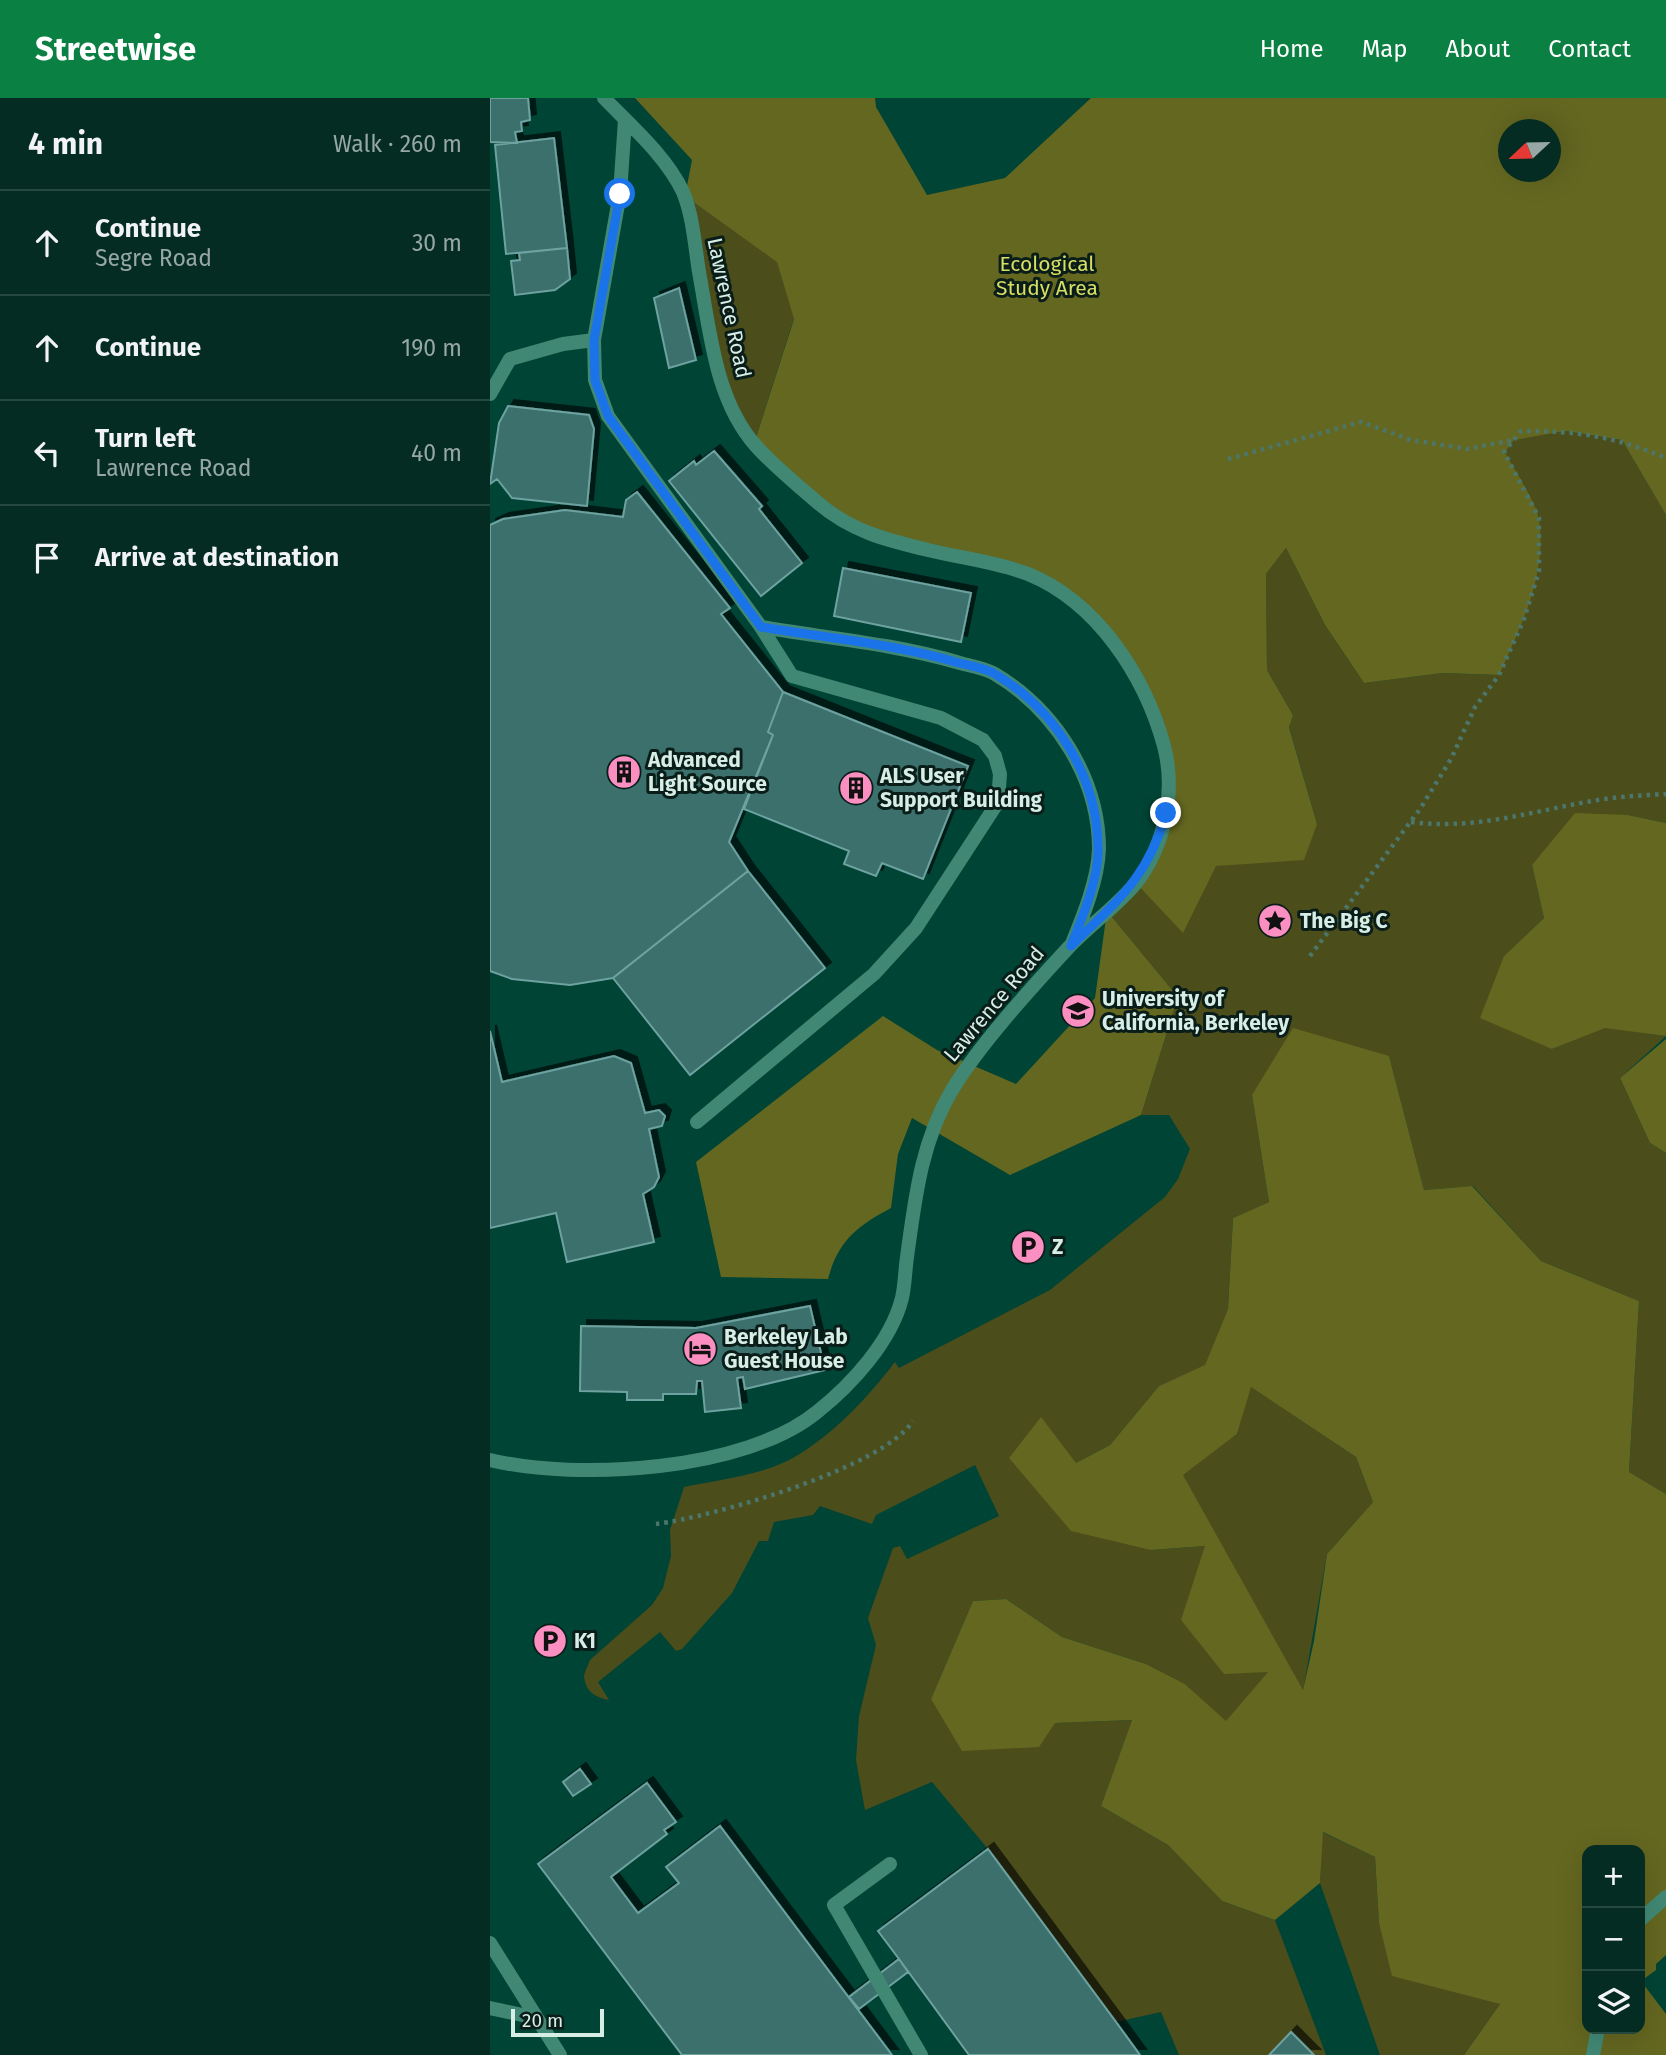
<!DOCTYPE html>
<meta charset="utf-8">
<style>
body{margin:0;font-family:"Fira Sans",sans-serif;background:#12382f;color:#f1f3f6}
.controls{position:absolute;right:21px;bottom:21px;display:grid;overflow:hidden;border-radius:14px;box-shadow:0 7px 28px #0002}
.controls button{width:63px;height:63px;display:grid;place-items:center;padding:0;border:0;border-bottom:2px solid #254840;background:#042c22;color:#f1f3f6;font:35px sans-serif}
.compass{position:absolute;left:1008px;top:21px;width:63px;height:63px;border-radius:50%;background:#042c22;box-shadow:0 7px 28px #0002;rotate:248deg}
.scale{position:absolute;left:21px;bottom:18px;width:93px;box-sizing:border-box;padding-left:7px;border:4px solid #d6eee6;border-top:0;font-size:19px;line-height:24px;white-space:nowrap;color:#d6eee6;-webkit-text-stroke:5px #0a1d18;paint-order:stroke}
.stop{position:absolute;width:21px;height:21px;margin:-16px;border:5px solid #1a73e8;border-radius:50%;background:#fff}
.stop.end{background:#1a73e8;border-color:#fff;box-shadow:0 2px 7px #0008}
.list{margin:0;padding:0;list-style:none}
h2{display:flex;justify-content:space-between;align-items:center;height:91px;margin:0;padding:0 28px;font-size:30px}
h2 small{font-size:23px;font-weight:400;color:#97a7a5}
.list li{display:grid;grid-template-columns:46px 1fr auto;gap:21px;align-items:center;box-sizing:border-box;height:105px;padding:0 28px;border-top:2px solid #254840}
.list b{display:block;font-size:26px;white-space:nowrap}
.list p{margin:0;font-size:23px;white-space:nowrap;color:#97a7a5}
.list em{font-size:23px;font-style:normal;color:#97a7a5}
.icon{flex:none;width:38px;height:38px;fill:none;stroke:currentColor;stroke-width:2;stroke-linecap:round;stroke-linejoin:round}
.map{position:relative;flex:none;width:1176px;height:1957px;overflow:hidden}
header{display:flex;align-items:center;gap:42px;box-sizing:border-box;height:98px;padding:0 35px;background:#0b8043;color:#fff}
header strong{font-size:33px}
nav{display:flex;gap:38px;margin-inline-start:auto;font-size:24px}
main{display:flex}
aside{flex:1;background:#042c22}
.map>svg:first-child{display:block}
.built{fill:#004435;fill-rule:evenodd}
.green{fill:#4b4d1b}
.forest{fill:#646720;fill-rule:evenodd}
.building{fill:#3a6f6d;stroke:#6da2a0;stroke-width:2;filter:url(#shadow)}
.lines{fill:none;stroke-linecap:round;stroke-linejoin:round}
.path{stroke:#4c766c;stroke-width:4.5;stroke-dasharray:3.5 5;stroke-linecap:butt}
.lane{stroke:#418874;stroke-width:14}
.street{stroke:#418874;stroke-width:14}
.route{stroke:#1a73e8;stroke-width:9}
.labels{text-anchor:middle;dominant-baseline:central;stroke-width:6;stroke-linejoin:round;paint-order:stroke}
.park-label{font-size:21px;fill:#d7de63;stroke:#0a1d18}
.street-label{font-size:21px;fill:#d6eee6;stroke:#0a1d18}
.poi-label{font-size:21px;font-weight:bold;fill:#d6eee6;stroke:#0a1d18;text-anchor:start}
</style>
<header>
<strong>Streetwise</strong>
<nav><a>Home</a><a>Map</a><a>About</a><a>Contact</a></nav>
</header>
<main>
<aside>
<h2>4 min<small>Walk · 260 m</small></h2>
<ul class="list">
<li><svg class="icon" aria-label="ahead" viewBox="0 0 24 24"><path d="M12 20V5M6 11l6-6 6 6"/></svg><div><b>Continue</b><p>Segre Road</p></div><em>30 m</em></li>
<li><svg class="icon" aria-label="ahead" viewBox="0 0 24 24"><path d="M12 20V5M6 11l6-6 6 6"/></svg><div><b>Continue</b></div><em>190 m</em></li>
<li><svg class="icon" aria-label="left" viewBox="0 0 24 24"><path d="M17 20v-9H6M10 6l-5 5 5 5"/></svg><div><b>Turn left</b><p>Lawrence Road</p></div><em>40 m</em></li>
<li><svg class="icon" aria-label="arrive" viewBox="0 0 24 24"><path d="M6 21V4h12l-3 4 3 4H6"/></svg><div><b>Arrive at destination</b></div></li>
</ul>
</aside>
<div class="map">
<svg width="1176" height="1957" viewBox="0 0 1176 1957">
<defs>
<filter id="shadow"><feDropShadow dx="6" dy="-6" stdDeviation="0" flood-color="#0009"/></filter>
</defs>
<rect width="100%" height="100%" fill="#063a2e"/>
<path class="built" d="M0,0H1176V1957H0ZM1018,32H1060V74H1018ZM1097,1752H1150V1931H1097Z"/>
<path class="green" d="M195,98L287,163L304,220L264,346L243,313Z
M1031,333H1075L1132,342L1176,417V725L1138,717L1042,767L1054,820L1014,858L1062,951L1115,929L1176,938L1130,980L1160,1045L1176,1055V1396L1139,1374L1149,1203L1051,1163L983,1088L934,1092L899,958L762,997L779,1104L743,1120L738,1211L715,1268L669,1288L620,1347L586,1365L519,1360L661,1452L715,1448L779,1573L736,1624L695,1586L656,1566L572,1539L516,1501L483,1503L441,1601L565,1625L642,1622L611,1708L678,1747L732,1803L785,1822L836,1957H824L801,1935L779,1957H689L671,1914L626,1924L498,1751L442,1684L375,1712L366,1662L369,1618L386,1547L378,1520L403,1450L410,1448L417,1461L509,1418L485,1367L386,1417L382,1426L330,1408L323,1417L284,1424L278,1443H269L242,1495L192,1551L186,1553L170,1534L108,1584L119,1602C104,1599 95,1593 94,1577L100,1562L162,1507L173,1490L181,1458L180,1432L194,1389C231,1381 276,1377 308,1357C347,1333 377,1300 405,1264L409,1270L560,1192L675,1099L688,1081L700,1051L679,1017H651L688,899L617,813L646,785L726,767L827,726L799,628L803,617L777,572L776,476L796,450L835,527L874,585L953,575L1008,577L1049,420L1014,354Z
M760,1288L866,1359L883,1404L837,1456L813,1593L692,1376L747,1336Z
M832,1734L885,1759L889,1825L1010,1906L974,1957H890L830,1785Z"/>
<path class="forest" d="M145,0H385L386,9L437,97L515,80L601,0H1176V417L1132,342L1075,333L1024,342L1015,354C1024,372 1046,403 1049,422C1057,477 1031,528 1009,577L953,575L874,585L835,527L796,450L776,476L777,572L803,617L799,629L827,726L814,762L726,768L693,835L646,785L667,749L679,682L657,603L609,525L537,476L367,432L264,346L304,221L287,164L195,98L202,62ZM1018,32H1060V74H1018Z
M1085,715L1138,717L1176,725V938L1115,930L1062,951L990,920L1014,858L1054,820L1042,767Z
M617,813L688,899L651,1017L520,1077L422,1020L408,1056L401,1110C367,1128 348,1143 338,1181L231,1179L206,1064L393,918L447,952L526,986L605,900Z
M803,930L899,958L934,1092L982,1088L1051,1163L1149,1203L1139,1374L1176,1396V1857L1166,1866V1872L1151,1883L1176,1916V1957H974L1010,1906L902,1878L889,1825L885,1759L833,1734L830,1785L785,1822L732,1803L678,1747L611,1708L642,1622L565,1625L549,1649L472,1653L441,1601L483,1503L516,1501L572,1539L656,1566L695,1586L736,1623L778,1574L734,1576L691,1522L715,1448L661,1452L581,1433L519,1360L551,1319L586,1365L620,1347L669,1288L715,1267L738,1211L743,1120L779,1104L762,997ZM761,1289L866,1359L883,1404L837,1456L824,1543L813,1592L693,1377L747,1336ZM1097,1752H1150V1931H1097Z
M1176,941V1055L1160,1045L1130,980Z"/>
<path class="building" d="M0,0H38L40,22L31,24L32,33L25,34L27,45L0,44Z
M64,40L77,150L16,156L5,47Z
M77,150L80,181L65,192L25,197L21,163L30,162L29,155Z
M189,190L206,262L179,270L164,200Z
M18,308L99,317L104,331L97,408L22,400L7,381L0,386L9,325Z
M224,353L272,408L269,411L312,465L271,498L179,383L204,363L206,367Z
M147,394L240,510L231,516L293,594L278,634L283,637L239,744L258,773L123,880L80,887L22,881L0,873V427L13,421L75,412L133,419L136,402Z
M353,470L481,495L471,544L344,518Z
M293,594L478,668L433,781L392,765L386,778L354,766L359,753L254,711L283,637L278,634Z
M258,773L335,870L200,977L123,880Z
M0,933L12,984L124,958L141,965L155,1015L169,1012L175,1018L172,1028L159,1031L169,1079L164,1089L153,1096L164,1144L77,1164L66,1115L0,1130Z
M320,1208L335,1272L255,1291L253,1279L247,1280L251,1310L215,1314L212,1283H207L206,1296H173V1302H137V1294L90,1293L91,1228L206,1230Z
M90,1671L101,1686L83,1698L73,1684Z
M157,1685L186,1724L174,1732L177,1736L121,1779L148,1815L189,1785L176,1769L230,1728L402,1957H192L48,1766Z
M498,1751L626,1924L650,1957H479L409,1861L388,1833Z
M409,1861L418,1874L369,1911L359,1899Z
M801,1934L824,1957H779Z"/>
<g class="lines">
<path class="path" d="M738,361L871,324L921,342L977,351L1024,342
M921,724C993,733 1053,709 1122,700C1140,698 1158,697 1176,696
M820,858L930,711L961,661L985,609L1009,577L1034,521L1049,473V420L1014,354L1031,333C1088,333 1123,338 1176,360
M166,1426C222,1419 393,1370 423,1323"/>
<path class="lane" d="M104,242L105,282L118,318L271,529C337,540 406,546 470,565C481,568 495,570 505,576C565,612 609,680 609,751C608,781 594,816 583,843
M0,296L20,261L73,246L104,242L130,95L135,22
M207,1024L384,876L426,830L508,704L510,676L505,658L493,642L451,620L302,578L271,529
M0,1362C88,1383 255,1373 327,1314C361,1287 401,1244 412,1200C415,1187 415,1173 417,1159C425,1101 431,1044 462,992C490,946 542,889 579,849C600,827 627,808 646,785C675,747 686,694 674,648C655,578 607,504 538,476C507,464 470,460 438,452C396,442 360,433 327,404C306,386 284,368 266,348C225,302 220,233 209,174C205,149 203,118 193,94C176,58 141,28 114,0
M400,1766L344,1807L431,1957
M0,1845L70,1957
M0,1910L46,1920"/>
<path class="street" d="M1150,1822L1176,1799
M1103,1957L1108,1931"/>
</g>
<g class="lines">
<path class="route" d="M130,96L104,242L105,282L118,318L271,529C337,540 406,546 469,565C481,568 495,570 505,576C566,612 608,679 608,751C609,780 592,820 581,848C627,803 658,780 676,715"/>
</g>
<defs>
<g id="building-disc" transform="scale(1.75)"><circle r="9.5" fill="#fc8fc1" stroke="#0a1d18"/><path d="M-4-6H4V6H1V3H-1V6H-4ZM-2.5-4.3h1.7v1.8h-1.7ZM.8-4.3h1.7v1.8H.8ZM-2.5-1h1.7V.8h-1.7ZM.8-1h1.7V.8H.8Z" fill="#111"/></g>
<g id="sight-disc" transform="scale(1.75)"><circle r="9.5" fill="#fc8fc1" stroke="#0a1d18"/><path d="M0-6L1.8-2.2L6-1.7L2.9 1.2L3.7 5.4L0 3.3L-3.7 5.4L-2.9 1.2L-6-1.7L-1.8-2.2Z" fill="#111"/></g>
<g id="university-disc" transform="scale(1.75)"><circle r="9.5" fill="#fc8fc1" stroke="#0a1d18"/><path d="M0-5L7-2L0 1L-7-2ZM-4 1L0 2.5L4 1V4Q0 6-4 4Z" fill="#111"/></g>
<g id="parking-disc" transform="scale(1.75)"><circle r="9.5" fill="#fc8fc1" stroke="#0a1d18"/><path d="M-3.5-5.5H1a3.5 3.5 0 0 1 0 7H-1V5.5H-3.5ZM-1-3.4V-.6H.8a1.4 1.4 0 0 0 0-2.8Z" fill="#111"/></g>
<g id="hotel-disc" transform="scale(1.75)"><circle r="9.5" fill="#fc8fc1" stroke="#0a1d18"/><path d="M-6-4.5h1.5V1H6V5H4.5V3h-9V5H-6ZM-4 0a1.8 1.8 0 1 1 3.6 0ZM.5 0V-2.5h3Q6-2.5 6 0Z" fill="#111"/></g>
</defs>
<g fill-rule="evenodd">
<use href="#building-disc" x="134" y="674"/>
<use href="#building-disc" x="366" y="690"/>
<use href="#sight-disc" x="785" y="823"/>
<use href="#university-disc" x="588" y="913"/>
<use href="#parking-disc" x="538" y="1149"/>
<use href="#hotel-disc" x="210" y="1251"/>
<use href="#parking-disc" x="60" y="1543"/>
</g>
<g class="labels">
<g class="park-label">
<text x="557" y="166">Ecological<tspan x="557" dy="24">Study Area</tspan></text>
</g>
<g class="street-label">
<text transform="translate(239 210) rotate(78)">Lawrence Road</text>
<text transform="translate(504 906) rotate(-50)">Lawrence Road</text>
</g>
<g class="poi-label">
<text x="158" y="662">Advanced<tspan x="158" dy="24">Light Source</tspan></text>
<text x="390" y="678">ALS User<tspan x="390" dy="24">Support Building</tspan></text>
<text x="810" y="823">The Big C</text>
<text x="612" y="901">University of<tspan x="612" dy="24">California, Berkeley</tspan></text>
<text x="562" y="1149">Z</text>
<text x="234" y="1239">Berkeley Lab<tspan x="234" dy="24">Guest House</tspan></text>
<text x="84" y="1543">K1</text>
</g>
</g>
</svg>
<div class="controls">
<button>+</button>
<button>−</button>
<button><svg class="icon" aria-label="layers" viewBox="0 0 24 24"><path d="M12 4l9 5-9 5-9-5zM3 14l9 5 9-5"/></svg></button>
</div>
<svg class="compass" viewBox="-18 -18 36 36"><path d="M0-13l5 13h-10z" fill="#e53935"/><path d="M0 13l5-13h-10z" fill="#97a7a5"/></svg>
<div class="scale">20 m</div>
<div class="stop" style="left:130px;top:96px"></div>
<div class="stop end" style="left:676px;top:715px"></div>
</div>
</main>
